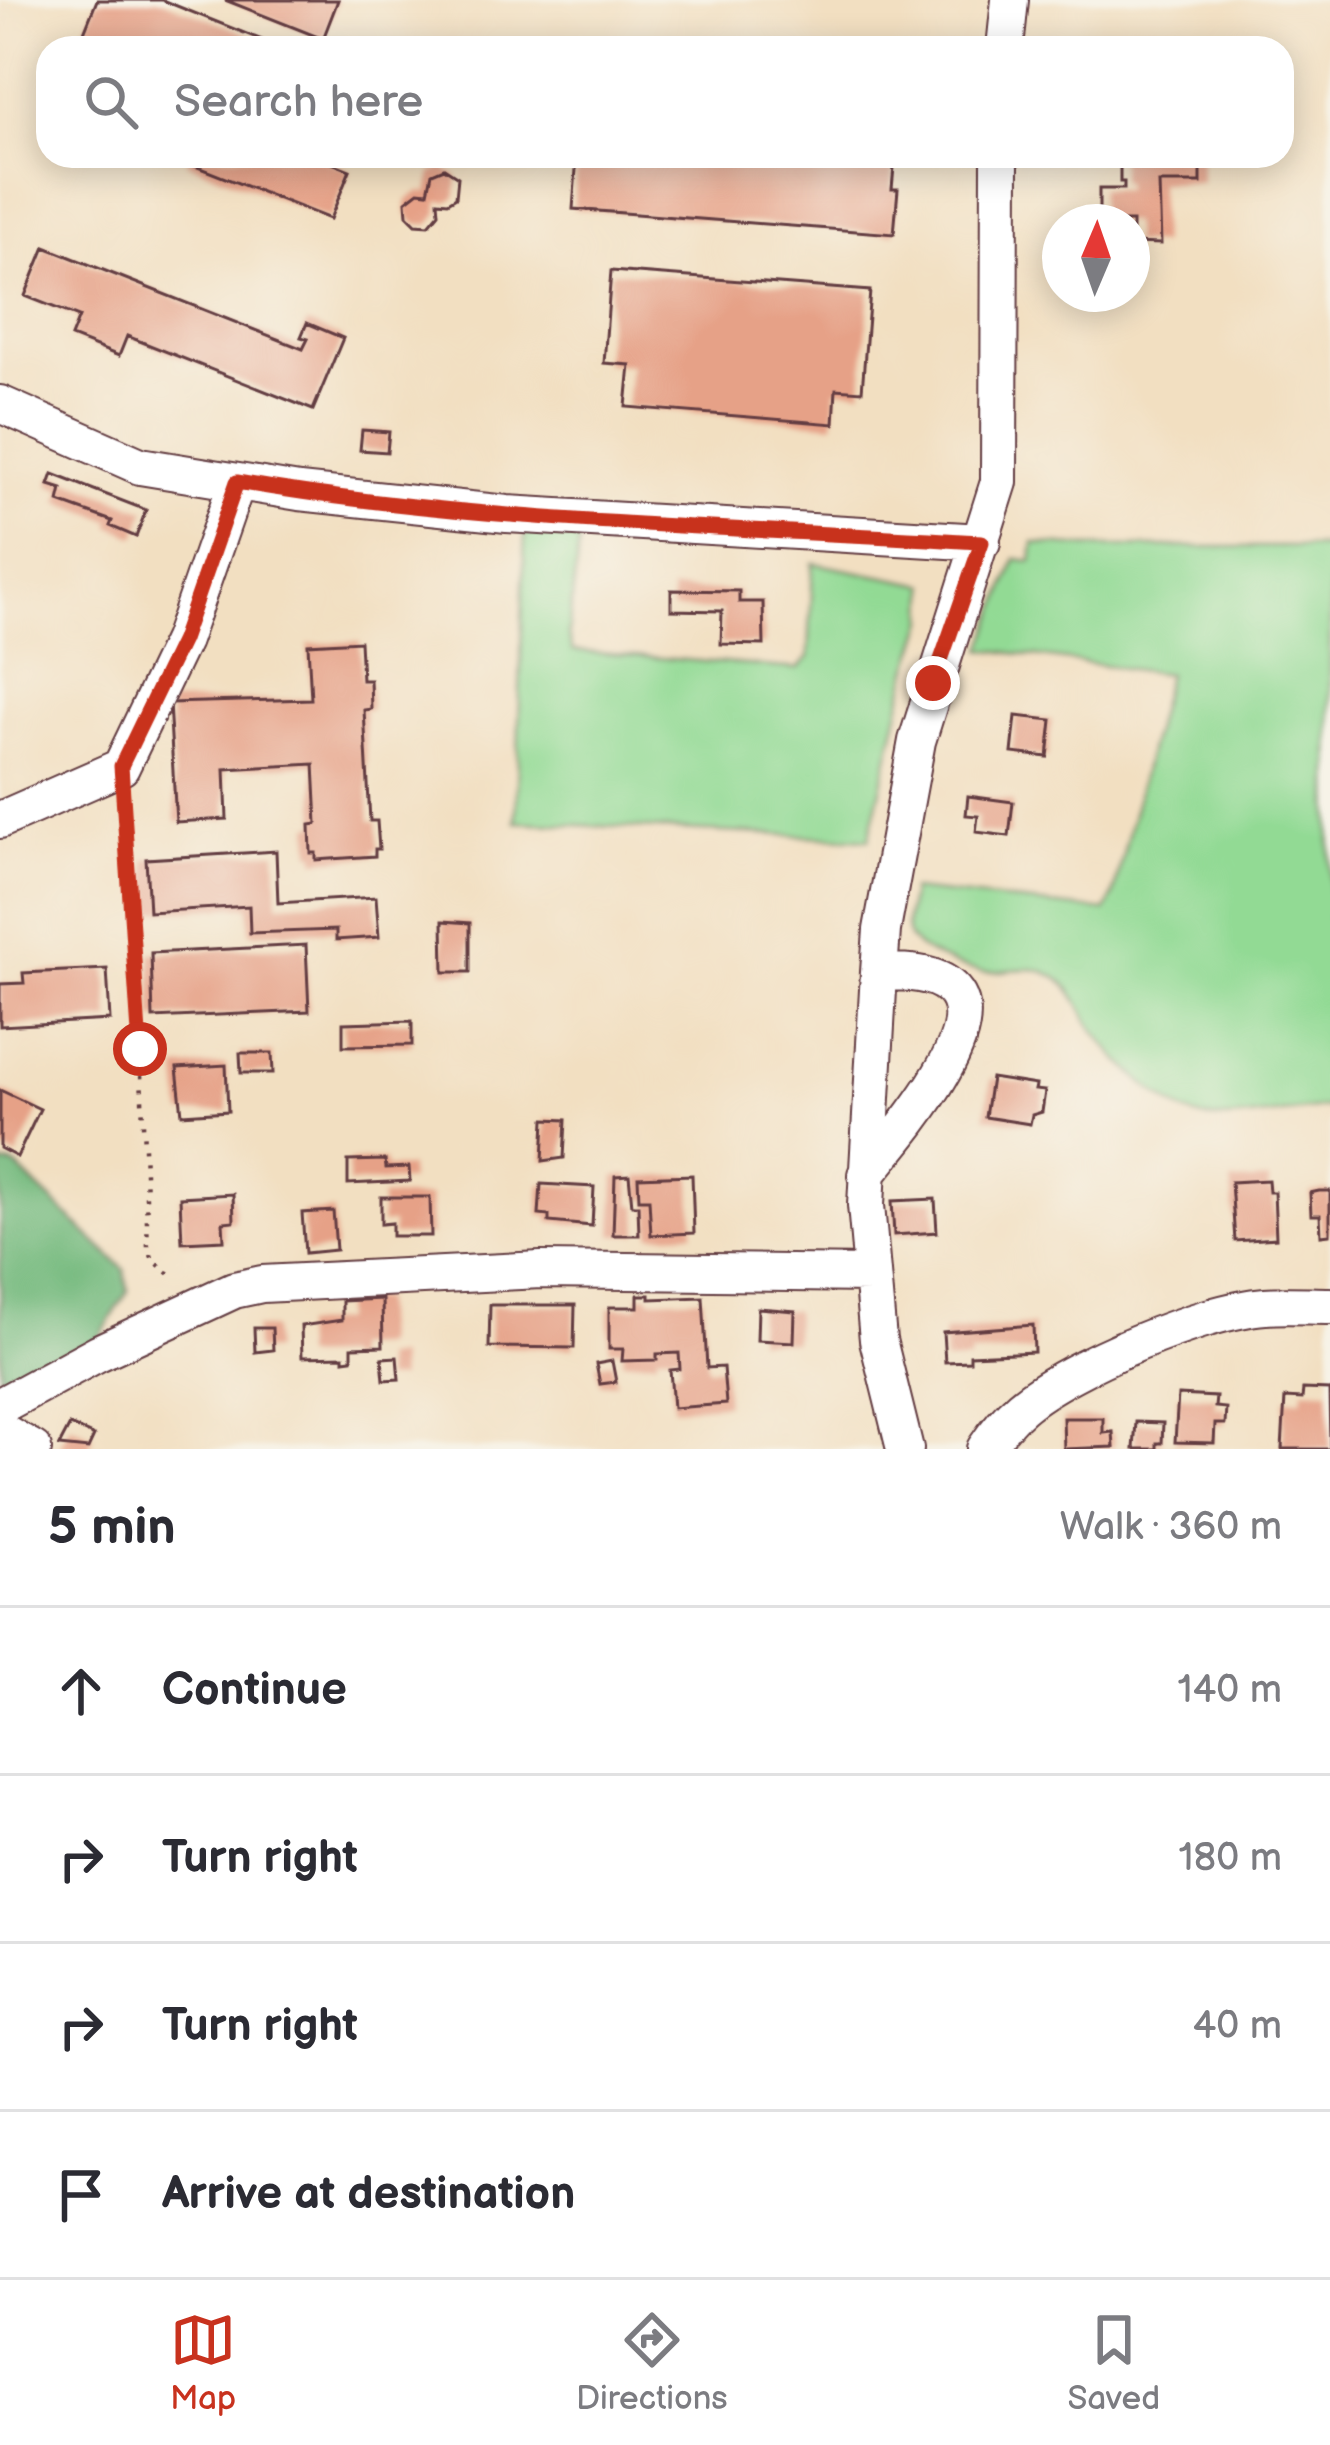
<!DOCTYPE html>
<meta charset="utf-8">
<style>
body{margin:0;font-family:"Balsamiq Sans",sans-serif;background:#f2f2f3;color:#2b2b33}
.compass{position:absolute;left:1042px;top:204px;width:108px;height:108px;border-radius:50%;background:#fff;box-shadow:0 6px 30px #0003;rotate:2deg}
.stop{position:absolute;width:36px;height:36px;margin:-27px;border:9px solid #c8321e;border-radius:50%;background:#fff}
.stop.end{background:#c8321e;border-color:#fff;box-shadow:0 3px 12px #0008}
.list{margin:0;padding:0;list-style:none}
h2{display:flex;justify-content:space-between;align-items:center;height:156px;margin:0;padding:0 48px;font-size:51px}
h2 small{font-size:39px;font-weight:400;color:#7c7c81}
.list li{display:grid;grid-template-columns:78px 1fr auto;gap:36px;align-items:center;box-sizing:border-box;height:168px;padding:0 48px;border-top:3px solid #e1e1e2}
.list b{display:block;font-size:45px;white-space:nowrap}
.list em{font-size:39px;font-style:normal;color:#7c7c81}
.icon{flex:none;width:66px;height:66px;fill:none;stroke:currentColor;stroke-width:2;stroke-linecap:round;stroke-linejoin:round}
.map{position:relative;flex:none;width:1330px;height:1449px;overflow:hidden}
.search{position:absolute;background:#fff;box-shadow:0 6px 30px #0003;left:36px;right:36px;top:36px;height:132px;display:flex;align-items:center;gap:30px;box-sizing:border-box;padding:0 42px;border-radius:36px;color:#7c7c81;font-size:45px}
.sheet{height:828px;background:#fff}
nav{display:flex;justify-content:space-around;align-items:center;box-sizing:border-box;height:168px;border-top:3px solid #e1e1e2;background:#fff;font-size:33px;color:#7c7c81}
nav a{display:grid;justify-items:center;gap:6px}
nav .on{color:#c8321e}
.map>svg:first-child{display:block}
.green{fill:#92da94;stroke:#6e7c60;stroke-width:3}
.forest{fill:#75ba7e;stroke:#606c54;stroke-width:3}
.building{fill:#e6a187}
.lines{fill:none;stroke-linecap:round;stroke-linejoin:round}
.minor-casing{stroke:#633c42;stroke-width:40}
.path{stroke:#633c42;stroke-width:4.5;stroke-dasharray:3 9;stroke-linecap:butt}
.minor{stroke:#fff;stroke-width:36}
.route{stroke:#c8321e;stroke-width:15}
</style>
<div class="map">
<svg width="1330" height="1449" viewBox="0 0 1330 1449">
<rect width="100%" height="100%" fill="#f7f3e8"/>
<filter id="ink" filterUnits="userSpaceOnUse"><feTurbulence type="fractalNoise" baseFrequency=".00833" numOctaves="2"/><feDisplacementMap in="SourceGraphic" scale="24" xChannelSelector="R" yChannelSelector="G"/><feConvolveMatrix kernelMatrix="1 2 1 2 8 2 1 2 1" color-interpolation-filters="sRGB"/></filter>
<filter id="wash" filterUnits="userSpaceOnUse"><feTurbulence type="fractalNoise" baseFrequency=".004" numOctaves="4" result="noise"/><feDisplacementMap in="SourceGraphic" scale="48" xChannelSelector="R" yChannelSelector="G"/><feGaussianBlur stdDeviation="2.7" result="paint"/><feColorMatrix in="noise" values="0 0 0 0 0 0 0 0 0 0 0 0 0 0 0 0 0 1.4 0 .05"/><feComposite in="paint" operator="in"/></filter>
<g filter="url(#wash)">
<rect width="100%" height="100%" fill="#f2dfc1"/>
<path class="green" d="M525,529L580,533L568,634L573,651L798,669L809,657L813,563L927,585L926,620L909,670L869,839L516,822Z
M1034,543L1087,547H1330V1107C1304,1110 1222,1123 1202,1118C1166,1110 1117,1061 1096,1032C1081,1012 1075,986 1052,975C1031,964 1011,971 989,972C972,973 915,953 908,935C903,923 910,903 911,890L1106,911L1113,896L1167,674L983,649L1016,559L1032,561Z"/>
<path class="forest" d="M0,1164L14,1165L125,1270L128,1291L87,1358L1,1380Z"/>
<g id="blocks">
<path class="building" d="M97,0H162L282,48H87L79,45Z
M225,0H338L323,39Z
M190,156H314L350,170L330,219L187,163Z
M577,156H895L892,189H898L894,234L573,209Z
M1120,156H1201V183H1159L1161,244L1132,243V222H1099V189H1124V182H1120Z
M444,168L458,177L456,197L448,202L438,201L439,213L429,225L416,224L407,215L406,201L419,191L428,192L432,173Z
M45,247L303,349L308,339L301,337L307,323L343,338L313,410L127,336L119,356L71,337L79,317L25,296Z
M611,271L870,291L862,391L836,389L834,424L626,407L630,365L604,363Z
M362,430L389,432L387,452L360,450Z
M53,474L146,510L136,537L110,526L112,521L59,502L62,489L49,485Z
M671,590L739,591V602H763L764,645L721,644L722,611L671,610Z
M360,641L362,680H370L371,709L364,710L370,821H377L379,849H375V856L316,860V853H311L310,825L317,824L314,764L225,769L227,819L176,822L169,703L311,699L308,644Z
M1016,716L1052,720L1048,757L1012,753Z
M968,796L1013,802L1009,836L976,832L978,816L966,815Z
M276,851L278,903L376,897L379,937L336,940V930L250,933L249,906L149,912L146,859Z
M443,921L470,923V972H444Z
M306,945L309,1011L153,1018L151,953Z
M107,969L110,1020L0,1026V984L24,983L23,973Z
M412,1021V1045L343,1046V1023Z
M240,1053H272L273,1073H241Z
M226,1065L228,1111L182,1114L177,1068Z
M991,1078L1036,1085L1035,1090L1045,1091L1042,1112L1032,1115L1030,1124L985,1117Z
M0,1090L40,1109L17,1157L0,1148Z
M545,1119L566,1120L564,1158L543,1161Z
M385,1160L386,1168L409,1167L410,1181L348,1184V1161Z
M629,1175L632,1205H638L639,1235H613L615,1176Z
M692,1175L694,1233L651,1235L649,1199H639L638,1177Z
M1268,1180L1269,1192H1274L1276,1238L1235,1241L1231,1182Z
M541,1184L594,1187L592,1226L549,1222V1216L539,1215Z
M1319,1191H1330V1234L1321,1235L1320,1215H1311L1310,1193Z
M233,1194L234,1221L223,1222L224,1240L182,1242L180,1197Z
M381,1197H430L431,1236H392V1223L381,1224Z
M935,1199L937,1232L894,1235L892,1201Z
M333,1211L336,1250L305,1253L302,1213Z
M638,1295H650V1299L703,1297L707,1368L723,1367L726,1404L673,1408L670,1370L680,1369L679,1353L657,1354V1360L622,1361L623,1349H609V1307H638Z
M382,1299L383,1346L352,1347V1359L344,1360V1356L302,1357L301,1326L342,1320V1301Z
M490,1305H575L574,1348L489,1347Z
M758,1308L795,1311L794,1342L757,1340Z
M1033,1325L1034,1352L970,1355V1361L945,1362L943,1332Z
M254,1328H272L273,1350L255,1352Z
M397,1357L399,1379L384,1380L382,1358Z
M612,1361L616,1382L600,1384L596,1364Z
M1303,1389L1329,1390L1330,1449H1282L1285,1398L1302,1399Z
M1178,1395L1216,1397L1215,1407L1226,1408L1225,1424H1215L1214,1443L1175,1442Z
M1063,1418H1103V1433L1113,1432L1114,1447L1064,1449Z
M1136,1422L1163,1423L1162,1443H1157V1449H1134Z
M70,1425L94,1436L88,1449L59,1446Z"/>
</g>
</g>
<g filter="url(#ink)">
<use href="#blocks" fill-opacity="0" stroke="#633c42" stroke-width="3"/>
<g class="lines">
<g class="minor-casing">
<path id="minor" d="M1005,48L1010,0
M0,404L140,466L299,492L507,514L982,542
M0,820L121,767L182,640L237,482
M866,1175C892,1142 995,1029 951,988C934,971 901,972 879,972
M0,1406L98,1353L234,1290L262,1284L541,1270L871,1274
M0,1430L33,1449
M905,1449L878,1340L866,1205L879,972L882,930L917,741L999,482L1000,156
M985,1449C995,1434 1007,1419 1021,1407C1069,1366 1202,1311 1265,1306C1287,1304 1309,1306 1330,1306"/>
</g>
<path class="path" d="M123,800L140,1049L148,1247L153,1260L176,1279"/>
<use href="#minor" class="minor"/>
</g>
</g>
<g class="lines" filter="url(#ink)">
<path class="route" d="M140,1049L121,766L182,640L237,482C482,524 734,527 982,542L933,683"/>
</g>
</svg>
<svg class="compass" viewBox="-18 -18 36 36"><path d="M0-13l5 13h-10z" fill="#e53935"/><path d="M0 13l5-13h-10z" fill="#7c7c81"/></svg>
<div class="stop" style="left:140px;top:1049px"></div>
<div class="stop end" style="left:933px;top:683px"></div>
<div class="search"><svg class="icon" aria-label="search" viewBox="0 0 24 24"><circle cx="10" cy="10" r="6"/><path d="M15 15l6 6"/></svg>Search here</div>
</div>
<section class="sheet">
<h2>5 min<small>Walk · 360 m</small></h2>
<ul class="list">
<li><svg class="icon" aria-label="ahead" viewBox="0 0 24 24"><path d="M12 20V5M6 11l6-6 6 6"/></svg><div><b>Continue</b></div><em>140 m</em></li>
<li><svg class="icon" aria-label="right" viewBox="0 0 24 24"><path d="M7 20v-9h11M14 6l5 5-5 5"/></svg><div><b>Turn right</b></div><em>180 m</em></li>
<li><svg class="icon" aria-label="right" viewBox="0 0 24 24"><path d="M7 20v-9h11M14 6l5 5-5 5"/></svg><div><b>Turn right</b></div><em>40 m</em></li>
<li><svg class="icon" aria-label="arrive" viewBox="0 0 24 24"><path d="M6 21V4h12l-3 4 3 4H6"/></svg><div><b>Arrive at destination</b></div></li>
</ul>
</section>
<nav>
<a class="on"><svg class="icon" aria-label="map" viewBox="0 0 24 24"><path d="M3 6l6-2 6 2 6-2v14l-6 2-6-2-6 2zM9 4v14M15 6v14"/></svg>Map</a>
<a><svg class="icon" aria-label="directions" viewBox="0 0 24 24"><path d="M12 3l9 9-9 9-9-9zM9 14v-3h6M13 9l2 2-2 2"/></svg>Directions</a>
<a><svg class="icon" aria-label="saved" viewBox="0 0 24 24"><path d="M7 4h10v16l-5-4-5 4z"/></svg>Saved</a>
</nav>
